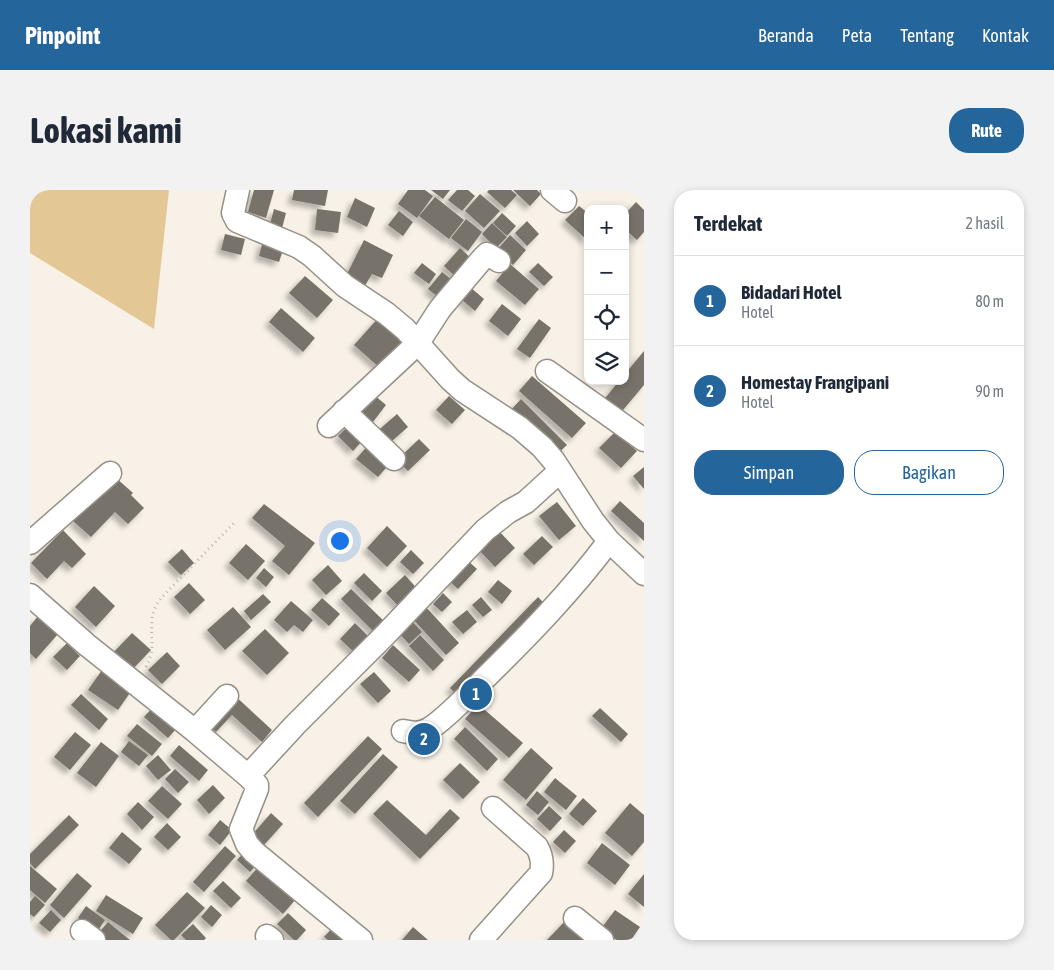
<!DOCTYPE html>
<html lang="id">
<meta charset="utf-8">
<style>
body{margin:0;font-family:"Asap Condensed",sans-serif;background:#f2f2f3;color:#1f2937}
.controls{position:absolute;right:15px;top:15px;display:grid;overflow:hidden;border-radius:10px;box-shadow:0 2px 8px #0003}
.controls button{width:45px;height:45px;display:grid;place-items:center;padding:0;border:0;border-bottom:1px solid #e0e1e3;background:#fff;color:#1f2937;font:25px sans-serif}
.you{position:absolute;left:309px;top:350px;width:18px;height:18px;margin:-12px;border:4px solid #fff;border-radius:50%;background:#1a73e8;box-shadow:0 0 0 8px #1a73e833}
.badge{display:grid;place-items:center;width:32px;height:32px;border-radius:50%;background:#24659b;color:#fff;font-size:16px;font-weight:700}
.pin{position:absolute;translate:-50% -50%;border:2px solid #fff;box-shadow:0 1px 5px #0006}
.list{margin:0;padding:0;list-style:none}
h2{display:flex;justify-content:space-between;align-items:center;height:65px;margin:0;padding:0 20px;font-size:21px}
h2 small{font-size:16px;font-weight:400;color:#747a83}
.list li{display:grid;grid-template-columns:32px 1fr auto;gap:15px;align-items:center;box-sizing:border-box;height:90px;padding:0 20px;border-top:1px solid #e0e1e3}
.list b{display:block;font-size:19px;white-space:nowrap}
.list p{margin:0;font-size:16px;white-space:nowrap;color:#747a83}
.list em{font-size:16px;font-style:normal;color:#747a83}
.actions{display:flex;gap:10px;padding:15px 20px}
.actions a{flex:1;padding:11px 0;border:1px solid #24659b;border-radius:20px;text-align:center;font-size:18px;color:#24659b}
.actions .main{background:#24659b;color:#fff}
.icon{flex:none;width:28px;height:28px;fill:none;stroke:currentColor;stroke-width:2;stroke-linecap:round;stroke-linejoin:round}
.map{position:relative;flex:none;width:614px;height:750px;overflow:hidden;border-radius:20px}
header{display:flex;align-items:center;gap:30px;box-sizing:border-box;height:70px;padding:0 25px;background:#24659b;color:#fff}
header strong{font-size:24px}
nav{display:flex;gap:28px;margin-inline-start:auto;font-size:18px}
.intro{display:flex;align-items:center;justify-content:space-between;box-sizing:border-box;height:120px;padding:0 30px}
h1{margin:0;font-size:35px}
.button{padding:12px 22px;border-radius:20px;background:#24659b;color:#fff;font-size:18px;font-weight:700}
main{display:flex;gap:30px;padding:0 30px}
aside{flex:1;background:#fff;border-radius:20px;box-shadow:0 2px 8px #0003}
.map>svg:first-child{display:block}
.green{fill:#e3c895}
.building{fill:#77736a;filter:url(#shadow)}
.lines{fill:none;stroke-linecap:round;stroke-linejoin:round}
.minor-casing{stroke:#969188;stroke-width:25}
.path{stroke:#bcb7af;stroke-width:3;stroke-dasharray:1 4;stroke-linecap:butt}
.minor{stroke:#fff;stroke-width:22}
</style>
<header>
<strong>Pinpoint</strong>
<nav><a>Beranda</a><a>Peta</a><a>Tentang</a><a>Kontak</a></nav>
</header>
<div class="intro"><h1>Lokasi kami</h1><a class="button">Rute</a></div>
<main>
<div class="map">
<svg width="614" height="750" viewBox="0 0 614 750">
<defs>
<filter id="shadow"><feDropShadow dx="-4.5" dy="4.5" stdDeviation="2.5" flood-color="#0004"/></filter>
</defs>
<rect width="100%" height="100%" fill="#f7f1e7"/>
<path class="green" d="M0,0H139L124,139L0,63Z"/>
<path class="building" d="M224,0H244L236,28L218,22Z
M264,0H298L295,16L262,10Z
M378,0H395L403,6L387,28L368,14Z
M401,0H420L413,9Z
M427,0H438L445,6L432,21L418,10Z
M459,0H481L487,5L475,18L457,2Z
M483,0H507L511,4L500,16Z
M450,4L470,21L454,38L435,21Z
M405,7L434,30L419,49L389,26Z
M325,8L345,18L337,37L317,27Z
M606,12L614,20V42L607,50L595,39V24Z
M549,16L558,23V51L535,30Z
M244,19L256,23L251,42L239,38Z
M287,19L311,22L308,43L285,40Z
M369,21L383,32L373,46L358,35Z
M472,23L486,36L477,46L463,33Z
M436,29L452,42L438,61L421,48Z
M497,31L509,44L497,56L485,43Z
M462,33L477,47L466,58L452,44Z
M195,44L215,49L211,65L191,60Z
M480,45L496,60L483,75L467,60Z
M334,50L363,65L352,88L342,84L331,102L313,92Z
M233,51L254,57L249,72L229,66Z
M430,58L445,72L429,90L414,76Z
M392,73L406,84L399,94L384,83Z
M508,73L523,87L514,96L499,82Z
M480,74L509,99L495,115L466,91Z
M412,82L427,94L413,111L398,99Z
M275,86L303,110L287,128L259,103Z
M440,97L454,109L445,121L431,109Z
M472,114L491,129L478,146L459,131Z
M251,118L285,148L273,162L239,132Z
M350,126L376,150L350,178L324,155Z
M509,129L521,138L500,168L487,159Z
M614,161V195L588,226L572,212L589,191H595V184Z
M502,186L556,233L542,248L489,201Z
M343,204L356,215L339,237L325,225Z
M419,206L435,220L422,234L406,220Z
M491,209L537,255L525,266L480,221Z
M367,224L378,237L355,257L344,244Z
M320,234L335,248L323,261L308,246Z
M585,242L607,261L591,278L569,258Z
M389,249L400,260L378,281L367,270Z
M340,253L362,271L348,287L326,269Z
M614,277V299L603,286Z
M85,287L103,303L101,305L114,318L98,334L85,322L61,347L43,331Z
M590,311L614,333V351L581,321Z
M527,312L546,336L529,350L509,326Z
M234,314L285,353L259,385L242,371L255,356L222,328Z
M357,336L377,356L357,377L337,358Z
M33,340L56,364L42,378L34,371L17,389L1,373Z
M468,340L485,358L465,377L448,359Z
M512,346L523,357L504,375L493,364Z
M216,354L235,371L218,390L199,373Z
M152,359L164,373L151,385L138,372Z
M381,360L394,373L383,384L370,372Z
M436,369L447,379L428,399L417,389Z
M298,375L312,391L296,405L282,390Z
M234,378L244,387L236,397L226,388Z
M334,383L352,401L342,411L324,393Z
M375,385L391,403L372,420L356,403Z
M468,390L482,401L472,414L458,402Z
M159,393L175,410L160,424L144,407Z
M64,396L85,416L66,437L45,417Z
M321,399L357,434L347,445L311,409Z
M413,403L422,412L412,422L403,414Z
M233,404L241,412L221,430L214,421Z
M451,407L462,420L453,427L442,415Z
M508,407L519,418L431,509L420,498Z
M292,408L310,424L299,436L281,420Z
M261,411L283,430L273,442L264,435L257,442L244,430Z
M395,416L429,453L416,465L382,428Z
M203,417L221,437L195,460L177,440Z
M437,420L447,432L433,444L422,432Z
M8,426L28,444L6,469L0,463V436Z
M379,428L392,442L379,454L366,440Z
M325,433L343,451L328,466L310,449Z
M235,439L259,463L237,485L212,461Z
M102,443L121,460L100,482L81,465Z
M390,445L414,470L403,481L379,456Z
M37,453L50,466L37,480L23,467Z
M363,455L390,480L379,492L352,468Z
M137,462L150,476L132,494L118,480Z
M72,480L102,500L88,520L58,500Z
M344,482L361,501L348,513L330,494Z
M202,503L242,540L232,552L202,525L186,542L175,532Z
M51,504L78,529L69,540L41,515Z
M448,514L493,553L479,568L435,529Z
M123,517L147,538L138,548L114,527Z
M570,518L598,544L591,552L562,526Z
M107,534L132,554L122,566L97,546Z
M435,537L468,569L457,581L424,549Z
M45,542L61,555L40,580L24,567Z
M338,546L352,559L288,627L274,613Z
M99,551L118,565L109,576L91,562Z
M71,552L89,566L66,597L47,583Z
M149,555L178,580L169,591L140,566Z
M501,558L523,578L496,610L473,590Z
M353,564L368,577L325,624L310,611Z
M128,565L141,580L128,590L116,576Z
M430,573L450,592L433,609L413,590Z
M145,579L159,592L148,603L135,589Z
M525,588L547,606L536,620L514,602Z
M183,595L195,608L179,624L167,610Z
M132,596L152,614L138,629L118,611Z
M507,601L519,612L508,625L496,615Z
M553,608L567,621L553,636L539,624Z
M357,610L396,645L420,619L430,628L390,669L343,624Z
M108,612L124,627L112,640L97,624Z
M600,613L614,625V652L602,666L575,643Z
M519,616L532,628L520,641L507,629Z
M241,623L253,634L234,655L222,645Z
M39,625L49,635L5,679L0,673V664Z
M190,630L202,640L190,655L178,645Z
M137,633L151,647L138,660L124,647Z
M534,640L546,651L535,663L523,652Z
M92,642L112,659L99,674L79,658Z
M572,653L600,675L585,695L557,673Z
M195,656L206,666L174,702L163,692Z
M216,660L229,672L220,682L207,670Z
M0,676L27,699L15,713L0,700Z
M229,676L266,709L253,724L216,691Z
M47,683L62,696L34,728L20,715Z
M614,684V717L598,704Z
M193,691L211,708L201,718L183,701Z
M157,702L175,718L144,750H141L125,735Z
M76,705L113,728L103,744L66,721Z
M5,706L15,715L4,727L0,724V712Z
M181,715L192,725L182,737L171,727Z
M56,716L75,730L67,742L48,728Z
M21,720L31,730L20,742L9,733Z
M585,720L610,737L601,750H587L571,739Z
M258,723L276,740L267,750H264L247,734Z
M538,728L555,750H517Z
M78,732L100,750H71L66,746Z
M163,734L176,748L174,750H156L151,745Z
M303,737L318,750H298L294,747Z
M383,737L398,750H372Z"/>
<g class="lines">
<g class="minor-casing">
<path id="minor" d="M208,0L203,23L207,31L269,57L282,66L315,96L357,124L375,139L420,189L432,200L490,238L512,257L524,271L563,331L579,351L614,384
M522,0L535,11
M517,181L614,250
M314,221L364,269
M299,236L388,153L410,119L453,68L457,64L469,71
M0,353L80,283
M0,405L57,455L165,541L218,586L227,595V599L211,639L217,654L224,662L331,750
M165,541L197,506
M373,541C382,543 390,544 399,539C414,530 437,506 450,493C496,448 541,402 579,351
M218,586L265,535L355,445L455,340L478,322L496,312L530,281
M545,728L572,750
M52,741L64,750
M237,746L242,750
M451,750L511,683C513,673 512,666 507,657L463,618"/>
</g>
<path class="path" d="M116,477C126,458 120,448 122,430C122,422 127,414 131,408L204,333"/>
<use href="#minor" class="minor"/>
</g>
</svg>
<div class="controls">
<button>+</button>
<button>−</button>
<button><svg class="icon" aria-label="locate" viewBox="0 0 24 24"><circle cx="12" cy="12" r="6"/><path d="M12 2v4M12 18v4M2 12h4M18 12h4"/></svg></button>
<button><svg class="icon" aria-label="layers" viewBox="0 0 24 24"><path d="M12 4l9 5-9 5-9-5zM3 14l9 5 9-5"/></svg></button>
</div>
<div class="you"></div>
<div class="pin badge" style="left:446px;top:504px">1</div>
<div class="pin badge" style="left:394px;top:549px">2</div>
</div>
<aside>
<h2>Terdekat<small>2 hasil</small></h2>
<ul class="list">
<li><span class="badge">1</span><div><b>Bidadari Hotel</b><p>Hotel</p></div><em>80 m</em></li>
<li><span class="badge">2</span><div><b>Homestay Frangipani</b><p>Hotel</p></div><em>90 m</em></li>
</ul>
<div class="actions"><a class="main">Simpan</a><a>Bagikan</a></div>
</aside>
</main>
